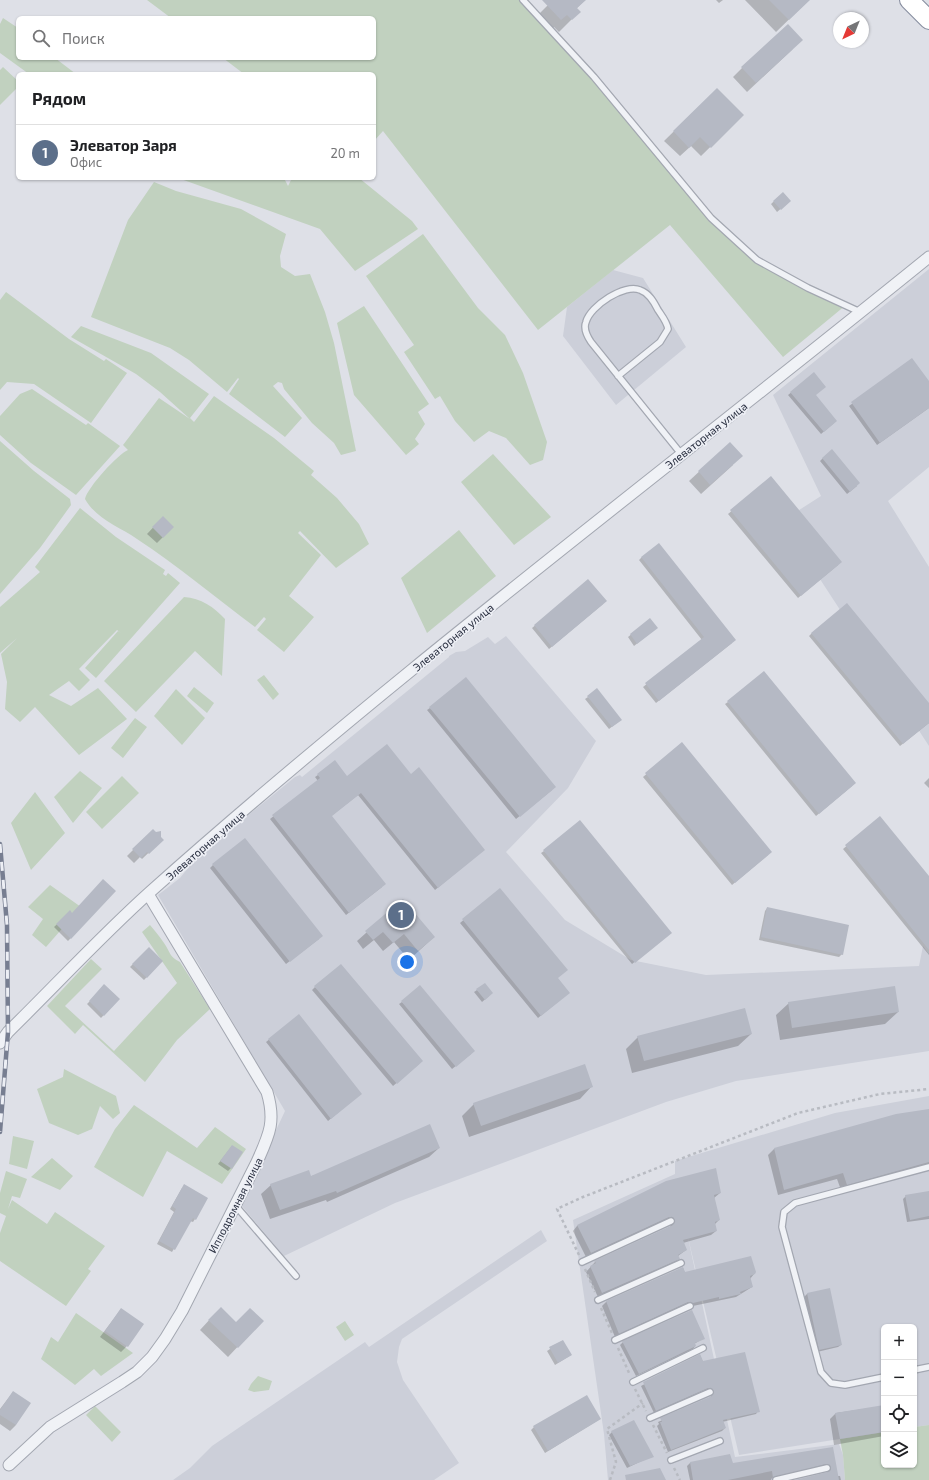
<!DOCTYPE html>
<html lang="ru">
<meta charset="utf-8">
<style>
body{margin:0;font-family:"Exo 2",sans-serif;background:#f6f6f6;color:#202124}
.controls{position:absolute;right:12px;bottom:12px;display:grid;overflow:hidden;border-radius:6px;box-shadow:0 1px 3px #0004}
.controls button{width:36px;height:36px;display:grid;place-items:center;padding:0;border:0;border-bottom:1px solid #e0e0e0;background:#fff;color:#202124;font:20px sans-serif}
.compass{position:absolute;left:833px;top:12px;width:36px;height:36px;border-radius:50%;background:#fff;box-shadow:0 1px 3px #0004;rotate:223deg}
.you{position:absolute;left:407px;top:962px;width:14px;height:14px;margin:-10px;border:3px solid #fff;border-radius:50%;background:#1a73e8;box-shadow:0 0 0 6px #1a73e833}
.badge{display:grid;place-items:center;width:26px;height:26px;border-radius:50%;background:#db2777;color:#fff;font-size:13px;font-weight:700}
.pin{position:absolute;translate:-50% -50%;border:2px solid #fff;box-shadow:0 1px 4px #0006}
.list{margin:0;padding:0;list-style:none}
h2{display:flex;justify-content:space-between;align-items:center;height:52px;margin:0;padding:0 16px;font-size:17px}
h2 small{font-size:13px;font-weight:400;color:#757577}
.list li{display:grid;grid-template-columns:26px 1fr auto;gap:12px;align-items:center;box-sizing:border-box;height:56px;padding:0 16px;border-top:1px solid #e0e0e0}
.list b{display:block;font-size:15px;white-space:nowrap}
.list p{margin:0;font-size:13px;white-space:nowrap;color:#757577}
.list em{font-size:13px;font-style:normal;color:#757577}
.icon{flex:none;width:22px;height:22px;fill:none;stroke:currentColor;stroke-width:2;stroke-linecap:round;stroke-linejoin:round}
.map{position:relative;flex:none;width:929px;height:1480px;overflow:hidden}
.search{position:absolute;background:#fff;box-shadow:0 1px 3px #0004;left:16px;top:16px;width:360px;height:44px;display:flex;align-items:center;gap:10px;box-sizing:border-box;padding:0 14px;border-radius:6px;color:#757577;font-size:15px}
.panel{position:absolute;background:#fff;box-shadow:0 1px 3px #0004;left:16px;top:72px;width:360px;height:108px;border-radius:6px}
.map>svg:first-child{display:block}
.built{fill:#cccfd9}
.green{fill:#c1d1bf}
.shadow{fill:#0003}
.building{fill:#b5b9c4}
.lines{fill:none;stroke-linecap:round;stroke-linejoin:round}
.service-casing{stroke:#a3a7b1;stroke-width:8}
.minor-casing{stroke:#a3a7b1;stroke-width:13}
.trunk-casing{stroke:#858c9e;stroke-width:20}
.path{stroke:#b8bbc2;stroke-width:2.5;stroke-dasharray:3 3;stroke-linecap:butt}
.service{stroke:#f0f2f6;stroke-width:5.5}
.minor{stroke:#f0f2f6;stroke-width:11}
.trunk{stroke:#fff;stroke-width:18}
.rail-casing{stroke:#777e91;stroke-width:4.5}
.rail{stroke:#edeff5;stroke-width:3;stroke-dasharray:9;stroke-linecap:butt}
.labels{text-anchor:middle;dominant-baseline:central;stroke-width:3.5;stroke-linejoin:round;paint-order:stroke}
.street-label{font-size:11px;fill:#272d3e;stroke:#edeff5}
</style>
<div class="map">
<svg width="929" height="1480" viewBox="0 0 929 1480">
<rect width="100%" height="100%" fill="#dee0e7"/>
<path class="built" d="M929,269V467L888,501L929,567V746L782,521L821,496L773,395Z
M613,270L643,278L686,347L616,405L563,336L567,307Z
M506,636L596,741L568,788L506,852L565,920L631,960L706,975L919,966L923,946L929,954V1051L736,1081L666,1102L395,1203L284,1256L241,1205L285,1111L158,895L180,878L192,863L224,835L295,777L300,775L302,777L449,657V656L456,652L465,651L488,637L495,644Z
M929,1096V1425L914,1427V1327H884V1432L739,1455L687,1233L735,1457L839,1444L843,1455L845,1480H608L604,1434L573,1220L675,1174V1161L835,1113Z
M541,1230L547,1241L402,1339L399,1347L397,1362L403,1380L459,1463L434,1480H173L190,1468L212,1446L365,1342L369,1347Z"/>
<path class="green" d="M147,0H524L591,73L721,229L750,254L846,305L783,357L670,225L538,330L383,131L374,141V74H244L223,58H374V18H171Z
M3,18L18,28V58H55L76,74H29L0,53V24Z
M3,67L18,81V87L0,105V70Z
M178,178H284L288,186L292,178H359L412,221L418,229L355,271L320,229Z
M154,182L176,191L241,209L286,234L280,256L281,267L295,276L310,274L325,312L334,343L356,451L341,455L334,443L312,423L284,389L282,383L278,382L273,386L302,418L285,437L229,394L239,379L238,378L227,392L189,360L170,348L91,317L128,220Z
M423,234L478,308L505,335L523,373L547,442L543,460L530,465L506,438L489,431L474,442L455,421L440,396L435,399L404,352L414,345L366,276Z
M6,292L69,339L104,361L106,359L127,373L91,423L34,384L7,382L0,390V300Z
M364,306L429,404L418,412L425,424L415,439L419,444L406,455L354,395L337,323Z
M81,326L151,353L209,394L190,418L194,422L214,396L274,438L314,471L311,475L337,498L359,524L369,544L336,568L300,531L298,533L321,555L289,596L314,617L284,652L257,630L266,619L264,617L255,627C216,598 178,566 137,539C120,527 96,519 85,499C87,488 119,453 128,450L123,445L159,398L190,419L160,392L136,374L71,337Z
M32,389L86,425L88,423L120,446L76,495L31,463L0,435V416L20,394Z
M0,441L34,471L70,499L71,505L40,548L0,594Z
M493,454L551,517L514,545L461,482Z
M80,508L116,537L165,570L163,574L166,576L168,573L180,583L96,678L85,668L118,631L121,633L117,630L79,669L90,680L79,691L69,681L49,695L71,706L98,688L127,719L79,755L35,707L20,722L5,709L7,682L1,654L17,638L0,653V607L40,572L35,567Z
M459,530L496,576L427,633L401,578Z
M184,597C201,598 214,607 225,619L222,676L195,651L136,712L104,681Z
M264,675L279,694L273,700L257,680Z
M194,687L214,703L207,713L187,696Z
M176,689L205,718L182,745L154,716Z
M135,718L147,727L123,758L111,748Z
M80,771L102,788L73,823L54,797Z
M122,776L139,793L102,829L86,812Z
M35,792L65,833L31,870L11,823Z
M50,885L81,907L46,947L32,935L43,919L28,907Z
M150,925C155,931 160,937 164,943C170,951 169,957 180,962L210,1009L177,1040L145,1082L83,1025L75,1034L47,1006L91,959L102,969L65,1006L114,1051L177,983L142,932Z
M64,1069L116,1096L120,1113L113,1119L100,1106L92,1129L78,1135L49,1123L37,1089L63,1077Z
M134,1105L197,1148L215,1127L246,1149L222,1184L167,1151L143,1197L94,1167L115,1129Z
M13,1136L34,1141L27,1169L9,1164Z
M52,1158L73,1176L60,1190L31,1177Z
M6,1171L27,1179L20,1198L12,1196L8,1209L12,1200L47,1224L55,1212L105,1246L88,1269L91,1271L66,1306L0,1261V1233L6,1216L0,1213V1193Z
M76,1313L133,1353L101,1376L94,1369L75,1385L41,1359L51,1337L58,1342Z
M345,1321L354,1335L345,1341L336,1327Z
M258,1376L272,1381L269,1390L254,1392L248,1390L251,1384Z
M95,1406L121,1432L112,1442L86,1415Z
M929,1425V1480H845L843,1455L840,1439L884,1432V1465H914V1427Z"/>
<path class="shadow" d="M553,0H585L576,9L579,12L559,32L554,27L549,32L535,18Z
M716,0H723L719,3Z
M745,0H805L807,2L776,32Z
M793,49L747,92L733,77L742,68Z
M717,89L743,115L701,156L691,146L680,156L664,141Z
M783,193L790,201L777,212L771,204Z
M912,360L929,383V408L877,445L849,406Z
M814,374L815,395L834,423L821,434L788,395Z
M730,443L733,465L701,494L689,481Z
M823,458L857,486L847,494L820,461Z
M771,478L838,565L798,598L728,514Z
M163,517L173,527L157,543L147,534Z
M642,557L732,643L656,703L643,687L702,640L639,560Z
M588,581L603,604L549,649L532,628Z
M650,619L654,630L634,646L628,637Z
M812,633L929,704V723L900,746L809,636Z
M588,697L618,722L609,729L585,699Z
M728,702L852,786L816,816L725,704Z
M430,708L552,790L516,819L427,710Z
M682,744L768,855L732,885L643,777Z
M318,775L347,777L411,775L481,852L435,890L358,795L331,816L382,887L346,915L270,819L318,781L315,777Z
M929,778V788L924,783Z
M880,818L929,878V955L843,849Z
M153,830L162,840L142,859L140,857L134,863L127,856Z
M544,851L668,935L632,964L541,853Z
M213,865L319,939L286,964L210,868Z
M500,889L566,995L538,1018L460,923Z
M115,891L68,941L54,927L70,912L72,914Z
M403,900L434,937L409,960L394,942L383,951L374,940L363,949L357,941Z
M767,908L842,954L839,957L759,940L765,911Z
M149,948L162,961L144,980L130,967Z
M105,986L119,999L101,1018L87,1004Z
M315,987L419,1064L393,1086L312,990Z
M477,990L489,996L482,1002L474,992Z
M402,1002L471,1054L452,1069L399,1004Z
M789,1003L898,1012L885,1024L780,1040L776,1015Z
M299,1016L358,1096L328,1121L266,1042Z
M751,1034L738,1046L632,1073L626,1049L638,1037Z
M592,1086L580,1099L469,1137L462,1116L474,1104Z
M929,1110V1166L841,1190L837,1179L778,1195L768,1155L774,1149Z
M232,1146L231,1168L228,1171L218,1164Z
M439,1148L429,1157L327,1202L326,1200L270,1219L261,1194L271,1185Z
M667,1182L720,1193L714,1198L719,1220L714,1225L716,1231L711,1235L683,1243L686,1250L678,1256L679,1259L674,1263L598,1297L586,1272L595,1262L670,1227L671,1224L664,1221L586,1257L573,1231L577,1226Z
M182,1188L195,1219L193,1222L190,1221L172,1252L157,1244L174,1212L170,1209Z
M929,1192V1219L907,1222L903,1199L906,1196Z
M683,1268L685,1273L754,1274L750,1279L752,1287L736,1297L688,1307L683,1306L615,1337L602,1306L606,1302Z
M829,1289L841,1345L838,1347L817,1352L804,1297L807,1294Z
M121,1309L127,1346L121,1352L100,1337Z
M212,1317L236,1323L262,1321L228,1357L200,1330Z
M704,1338L694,1344L695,1346L693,1349L636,1376L620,1345L623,1342Z
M562,1341L571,1355L555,1365L547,1351Z
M700,1355L703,1362L758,1411L756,1414L722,1422L725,1428L722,1431L668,1452L657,1426L659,1424L658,1422L710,1398L712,1394L705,1390L654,1413L641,1386Z
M13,1392L16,1425L10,1431L0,1424V1409Z
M884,1406V1436L834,1445L830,1419L836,1413Z
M600,1419L545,1453L531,1430L534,1427Z
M612,1432L652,1456L627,1468L609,1435Z
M832,1448L837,1476H840L841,1480H799L827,1473L829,1470L823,1466L772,1478L771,1480H690L687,1466L690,1463L729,1455L732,1464Z"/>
<path class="building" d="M542,0H586L577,8L581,12L572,20L567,15L561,20Z
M769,0H810L789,20Z
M788,24L803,40L756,83L741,67Z
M717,88L744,115L711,148L700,137L689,148L673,131Z
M783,192L791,201L781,210L773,201Z
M912,358L929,381V408L880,443L851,402Z
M814,372L826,387L816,395L837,421L824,432L790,392Z
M730,442L743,456L710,485L698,471Z
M832,449L860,483L850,492L822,458Z
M771,476L842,562L801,596L730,510Z
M163,516L174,527L163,538L152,527Z
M659,543L736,640L659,701L645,683L704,637L641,557Z
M588,579L607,601L552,647L534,625Z
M847,603L929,703V723L903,744L811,633Z
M650,618L658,628L637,644L630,634Z
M764,671L856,783L819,814L727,701Z
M466,677L556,787L520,817L429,707Z
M597,688L622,720L612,727L587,696Z
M682,742L772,852L735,883L645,773Z
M387,744L411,774L419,767L485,850L438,888L361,793L332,816L386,884L349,913L272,815L320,778L317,774L335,760L347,776Z
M880,816L929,876V950L845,845Z
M580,820L672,933L635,963L543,850Z
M153,829L156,832L161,831V837L164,840L149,854L147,852L141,858L132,849Z
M245,838L323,936L290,962L212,864Z
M103,879L116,891L71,939L56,924L70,910L72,913Z
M500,888L568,970L558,978L570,993L541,1016L462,919Z
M403,899L435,937L418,951L404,934L393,943L383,932L373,940L365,931Z
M767,907L849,925L843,955L761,937Z
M149,947L163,961L147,978L132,964Z
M341,964L423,1061L397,1084L314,986Z
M485,983L493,993L485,1000L476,989Z
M104,984L120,999L104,1016L89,1001Z
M420,985L475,1051L456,1067L401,1001Z
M895,986L899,1012L792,1028L788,1002Z
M745,1008L752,1034L644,1061L637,1036Z
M299,1014L362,1094L331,1119L268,1039Z
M585,1064L593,1087L481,1126L473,1103Z
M929,1109V1162L847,1185L843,1173L784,1190L774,1148L896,1114Z
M430,1124L440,1148L337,1193L336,1191L280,1210L270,1184L309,1170L311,1176Z
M232,1145L243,1152L232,1169L220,1161Z
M716,1168L721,1193L714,1195L720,1220L715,1222L717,1231L683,1240L687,1250L678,1255L680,1259L602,1293L590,1266L596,1263L594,1261L673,1225L675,1220L669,1217L591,1253L577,1225L666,1181Z
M184,1184L208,1198L196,1220L193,1218L175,1250L159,1241L176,1209L172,1206Z
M929,1191V1216L910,1220L905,1195Z
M751,1256L756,1272L755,1274L750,1276L753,1287L740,1292L741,1294L719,1299V1297L693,1303L688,1302L619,1334L606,1301L683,1267L685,1272Z
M830,1288L842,1345L819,1350L807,1293Z
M221,1307L236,1322L250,1308L264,1321L238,1348L208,1320Z
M121,1308L144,1324L128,1347L105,1331Z
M692,1310L705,1339L695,1343L696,1346L639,1374L622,1341Z
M563,1340L572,1355L558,1363L549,1347Z
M745,1352L760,1412L723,1420L726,1428L671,1450L660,1422H662L660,1418L712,1396L714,1391L708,1388L656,1411L643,1382L700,1354L703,1361Z
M13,1391L31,1403L16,1425L0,1415V1410Z
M587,1395L601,1419L548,1451L533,1426Z
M884,1405V1432L840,1439L835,1413Z
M634,1420L654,1457L630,1466L611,1431Z
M833,1447L839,1480H795L828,1472L831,1467L826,1464L773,1478L772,1471L728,1480H693L690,1462L730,1454L733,1463Z
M660,1468L666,1480H626L625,1475Z"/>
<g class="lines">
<g class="service-casing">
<path id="service" d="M523,0L594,77L711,218L757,260L808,288L860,312
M618,376L660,342L668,329C667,322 662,316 658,310C654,302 649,293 640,290C625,283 590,306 586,322C583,329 587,336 591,342L682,455
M235,1205L296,1276
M582,1262L671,1221
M598,1300L681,1263
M615,1340L690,1306
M914,1370L929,1367
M884,1377L845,1385L831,1383L821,1372L782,1227L784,1212L795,1203L929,1167
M633,1382L703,1348
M650,1418L710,1392
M671,1460L720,1441
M776,1480L827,1468"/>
</g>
<g class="minor-casing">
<path id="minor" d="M0,1043L8,1032C55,986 102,935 150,892C400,669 669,468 929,257
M9,1465L50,1427L122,1382L137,1372L152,1357L165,1339L182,1311L257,1162C269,1135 276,1122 267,1092L148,894"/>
</g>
<g class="trunk-casing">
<path id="trunk" d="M909,0L929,20"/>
</g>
<path class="path" d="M579,1255L557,1209L583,1197L798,1113L880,1094L929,1089
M585,1269L595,1292
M601,1308L612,1333
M618,1348L630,1375
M635,1389L646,1411
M653,1425L667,1453
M674,1468L680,1480
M610,1480L616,1462L607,1429L643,1403"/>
<use href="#service" class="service"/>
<use href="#minor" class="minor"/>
<use href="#trunk" class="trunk"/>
<g class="rail-casing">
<path id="rail" d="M0,844L7,925L8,1032L0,1132"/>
</g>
<use href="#rail" class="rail"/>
</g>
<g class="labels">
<g class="street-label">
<text transform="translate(706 435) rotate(-38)">Элеваторная улица</text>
<text transform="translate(453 637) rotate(-39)">Элеваторная улица</text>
<text transform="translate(205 845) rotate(-41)">Элеваторная улица</text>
<text transform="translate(235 1205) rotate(-63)">Ипподромная улица</text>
</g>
</g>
</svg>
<div class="controls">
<button>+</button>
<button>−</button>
<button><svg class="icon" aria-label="locate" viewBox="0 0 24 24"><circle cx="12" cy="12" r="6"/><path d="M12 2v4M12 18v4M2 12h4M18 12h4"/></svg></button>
<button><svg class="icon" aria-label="layers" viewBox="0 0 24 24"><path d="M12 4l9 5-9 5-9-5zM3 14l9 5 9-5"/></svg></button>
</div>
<svg class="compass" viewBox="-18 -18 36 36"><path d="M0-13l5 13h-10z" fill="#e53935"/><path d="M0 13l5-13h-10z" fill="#757577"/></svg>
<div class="you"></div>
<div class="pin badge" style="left:401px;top:915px;background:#5c6f8a">1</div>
<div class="search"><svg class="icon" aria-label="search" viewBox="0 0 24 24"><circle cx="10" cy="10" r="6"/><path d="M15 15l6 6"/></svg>Поиск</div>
<section class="panel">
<h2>Рядом<small></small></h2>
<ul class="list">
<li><span class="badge" style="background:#5c6f8a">1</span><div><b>Элеватор Заря</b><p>Офис</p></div><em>20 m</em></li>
</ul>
</section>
</div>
